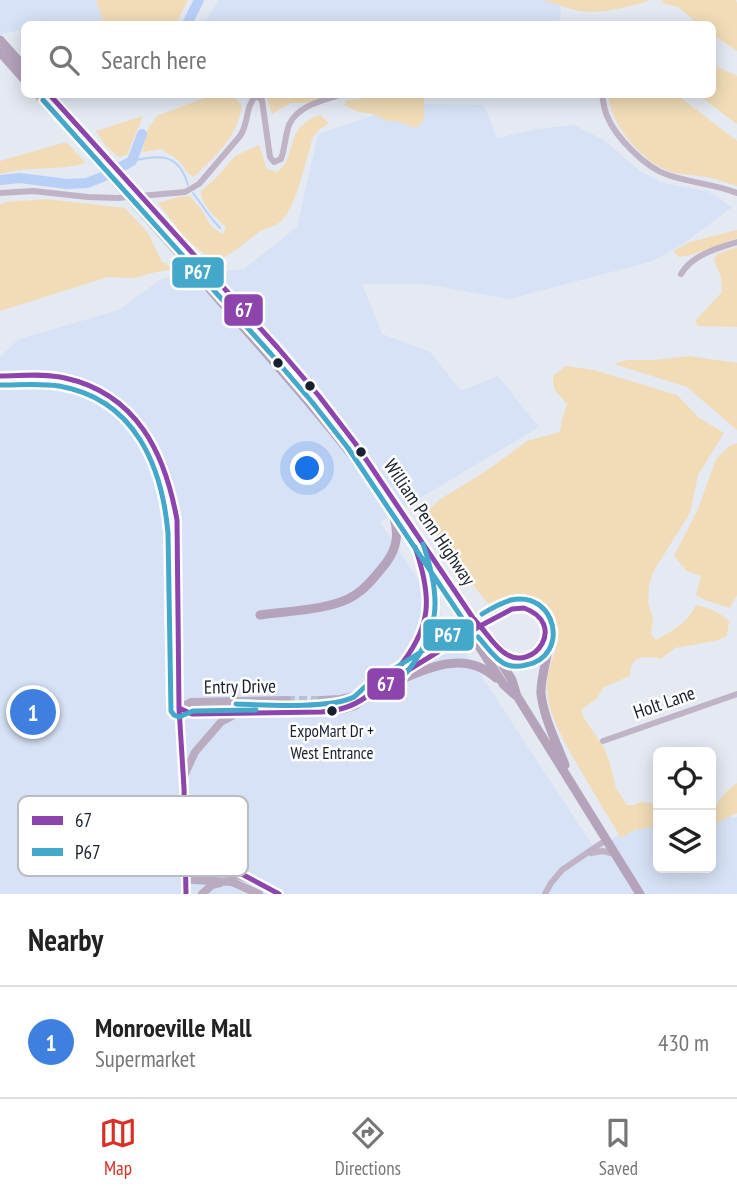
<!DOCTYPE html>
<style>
body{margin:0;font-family:"PT Sans Narrow",sans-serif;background:#f2f2f2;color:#222}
.controls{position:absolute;right:21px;bottom:21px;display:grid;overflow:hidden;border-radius:10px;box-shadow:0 4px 18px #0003}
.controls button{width:63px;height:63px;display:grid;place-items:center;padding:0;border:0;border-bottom:2px solid #e0e0e0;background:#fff;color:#222;font:35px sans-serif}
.you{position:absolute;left:308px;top:469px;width:24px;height:24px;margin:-18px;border:5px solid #fff;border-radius:50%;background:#1a73e8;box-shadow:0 0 0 10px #1a73e833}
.badge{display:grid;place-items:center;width:46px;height:46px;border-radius:50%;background:#d93025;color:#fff;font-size:23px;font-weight:700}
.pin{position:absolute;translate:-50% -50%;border:4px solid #fff;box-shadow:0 2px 7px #0006}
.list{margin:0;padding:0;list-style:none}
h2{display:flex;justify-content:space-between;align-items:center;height:91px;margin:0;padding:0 28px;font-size:30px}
h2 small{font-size:23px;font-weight:400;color:#767676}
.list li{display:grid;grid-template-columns:46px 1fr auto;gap:21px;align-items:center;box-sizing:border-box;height:112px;padding:0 28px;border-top:2px solid #e0e0e0}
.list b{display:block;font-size:26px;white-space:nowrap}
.list p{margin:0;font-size:23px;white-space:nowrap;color:#767676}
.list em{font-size:23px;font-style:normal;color:#767676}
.icon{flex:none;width:38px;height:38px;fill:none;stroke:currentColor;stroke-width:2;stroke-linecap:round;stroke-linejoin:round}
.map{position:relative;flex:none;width:737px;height:894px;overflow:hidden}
.search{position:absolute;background:#fff;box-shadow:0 4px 18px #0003;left:21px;right:21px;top:21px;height:77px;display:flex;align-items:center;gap:18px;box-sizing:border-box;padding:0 24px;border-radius:10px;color:#767676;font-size:26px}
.sheet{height:203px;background:#fff}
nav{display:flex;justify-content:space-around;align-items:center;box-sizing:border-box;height:98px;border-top:2px solid #e0e0e0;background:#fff;font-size:19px;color:#767676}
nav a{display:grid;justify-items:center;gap:4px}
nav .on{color:#d93025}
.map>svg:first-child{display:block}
.built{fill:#d7e2f6}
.green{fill:#f1dcb7}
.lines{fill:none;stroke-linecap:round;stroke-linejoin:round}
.stream{stroke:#b8d0f8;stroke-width:2}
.river{stroke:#b8d0f8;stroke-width:10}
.major-tunnel{stroke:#bbc1cb;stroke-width:8;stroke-dasharray:8 4;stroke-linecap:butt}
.minor{stroke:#c0b3c5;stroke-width:6}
.major{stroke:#b9abc0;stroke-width:8}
.highway{stroke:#b4a3bb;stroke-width:9}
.highway-bridge{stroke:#b4a3bb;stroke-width:9}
.bus-1-casing{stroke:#fff;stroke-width:10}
.bus-2-casing{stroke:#fff;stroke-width:10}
.bus-1{stroke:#8e44ad;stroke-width:5}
.bus-2{stroke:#44a8ca;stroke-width:5}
.bus-dot{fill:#18202f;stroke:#fff;stroke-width:2.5}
.labels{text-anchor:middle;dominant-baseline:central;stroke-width:5;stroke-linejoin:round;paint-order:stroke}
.bus-label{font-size:17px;fill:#18202f;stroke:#fff}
.street-label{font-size:19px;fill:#18202f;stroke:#fff}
.key{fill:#fff;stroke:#babcc1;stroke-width:2}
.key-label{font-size:19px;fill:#18202f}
.line-badge{stroke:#fff;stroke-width:2.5}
.badge-label{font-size:19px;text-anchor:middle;font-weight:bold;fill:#fff}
</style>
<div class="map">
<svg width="737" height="894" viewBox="0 0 737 894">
<rect width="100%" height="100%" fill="#e4e9f2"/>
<path class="built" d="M0,0H96L103,20L66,24H24V30L10,32L0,35Z
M219,0H542L561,4L560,20L529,24H203Z
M407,104L484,105L497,138L538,129L574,125L605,141L641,172L661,182L709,192L732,207L683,244L653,261L509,299L425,284H362L382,334L430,352L461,391L498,376L539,427L380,522L595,849L641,822L658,821V868H711V818L737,817V894H0V357L19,339L119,310L163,278L244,269L297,227L318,134Z"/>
<path class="green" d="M96,0H188L176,24H66L103,20Z
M542,0H648L646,2C625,7 602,14 580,11C568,9 555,3 542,0Z
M663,0H735L737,3V51L713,35L712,24H699L678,7L662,3Z
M713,65L737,76V124L698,95L712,94Z
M215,94L232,95L242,106C237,138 216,155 194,177L188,173L178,160L161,149L142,152L148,129L157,116Z
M609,94L671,95L681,98L737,141V186C728,183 719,180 711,178C695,174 676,176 662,168C640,158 607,120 609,94Z
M266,95H329L305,103H291L272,114Z
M401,95H424V120L416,128L396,121H387L373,114L359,112L344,105L346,101C365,97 383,97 401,95Z
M320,115L329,123L320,129L313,137C307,156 295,213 279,223C273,228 265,227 259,232C244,243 232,256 213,261L185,238L158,203L178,197L190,196C193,200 198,205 201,209C208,220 210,229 224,234L226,227C216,217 200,205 201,191L218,176L235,156L259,145L267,169L277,172C299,157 282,128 320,115Z
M143,116L127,155L119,157L105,145L96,131Z
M66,142L86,163C59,171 29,166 0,174V161Z
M46,199L125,208L148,233L162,262L178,269L156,272L134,278L108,277L0,311V204L7,202Z
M737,230V238L691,255L679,257L673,251L690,242Z
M737,247V327L698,326L695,321L722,292L721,277L714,260L717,254Z
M689,356L737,363V430L687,387L614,364L626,360H655Z
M566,366L594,370L677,395L699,418L724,433L698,475L690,513L653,572L649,585L648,603L653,618L651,634L656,640C673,631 687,623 696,605C708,607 720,613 729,621L727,636L715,641L675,648L661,659C645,655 629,656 630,676L604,687L597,698L581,710L585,720L603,746L609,760L616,788L627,805H634L640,802L658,804V826L635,830L621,838C609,818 597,798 585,778C570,751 549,720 547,689C545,660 567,648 551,616C548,611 543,604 537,600C519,591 508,606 492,608L457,566L450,550L420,519L439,500L486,471L527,441L560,432L562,419L567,404L554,389L553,376Z
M737,443V595L730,608L705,600L696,595L701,576L687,571L674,556L698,509L716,459L729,446Z
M737,783V813L711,826C711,807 723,793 737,783Z"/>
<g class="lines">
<path class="stream" d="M132,161C159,154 179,153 188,185
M193,193L212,219L220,228"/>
<path class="river" d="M187,24L199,0
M0,180L20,178L67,184L87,183L102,177L132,161L142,134"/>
<path class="major-tunnel" d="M287,700H321
M287,713L321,712"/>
<path class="minor" d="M602,94C603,101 604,109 607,116C616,138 646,168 668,175C691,183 715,184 737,193
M0,193L33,191L88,197L117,198L185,192L199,184L240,136C249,124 245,106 256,96L262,100L270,157L274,162L281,159C285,148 285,136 289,125C298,105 324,100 343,94
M681,274C692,255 717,248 737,242
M0,376C21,376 43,374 64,378C132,391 172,455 177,521C180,560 177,599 178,638C178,665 178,691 179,718C181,751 184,785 185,819
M603,741L737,694
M185,829L186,894
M591,853L603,851L614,854
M545,894L551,883L562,870L606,840"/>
<path class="major" d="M321,700L340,699L368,693
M179,708L191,702L287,700
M179,708L192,714L287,713
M321,712L342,710L355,706L381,687
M183,778L195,752L221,722L234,715
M185,816C194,855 192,857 231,870
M186,877C194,873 200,873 209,873C238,871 254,881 279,894
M186,877L193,880L232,882L259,894
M202,894L212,885L220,883"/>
<path class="highway" d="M0,40L24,67
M0,52L24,79
M191,254L294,367L347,432L482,632L512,680L517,696L640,894
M185,260C240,325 299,387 351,454C407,528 454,608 504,685L515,695
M260,615C288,611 333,610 355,595C366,588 374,578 382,568C395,553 400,538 394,518
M494,617C505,607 516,599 532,605C567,620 539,667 541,694C544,718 556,742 565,765
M492,640C497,645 502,652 508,655C526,664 543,652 545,634
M397,677L458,639
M381,687C391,677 402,667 411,655C431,627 430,591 420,559
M382,687C420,673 461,646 496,678"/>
<path class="highway-bridge" d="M38,94L185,260
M49,94L191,254
M458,639L494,617"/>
<g class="bus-1-casing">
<path id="bus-1" d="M49,94L278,348L319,396L355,443L473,618L480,626
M0,376C21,376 44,373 65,378C137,394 165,453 177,520L179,708L184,788L186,894
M524,608C568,624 534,672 506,654C496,648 488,635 480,626L512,609Z
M396,671C432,628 433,599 415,547
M179,708L192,714L321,712C340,711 356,706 371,693L480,626
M188,830L192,845L201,858L236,871L279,894"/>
</g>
<g class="bus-2-casing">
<path id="bus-2" d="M43,100L271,354L312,402L348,448L466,624L366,686C362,689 358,694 354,697C331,709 264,705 236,704
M0,385C20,385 40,383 59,386C135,399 162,466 168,533L171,711L174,715L179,717L193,711L256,710
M478,637C486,645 494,659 505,664C512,667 518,667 526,665C571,656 556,590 511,600C501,603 490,609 482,614
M403,677C441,631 442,599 423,544"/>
</g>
<use href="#bus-1" class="bus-1"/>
<use href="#bus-2" class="bus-2"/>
</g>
<g class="bus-dot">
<circle cx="278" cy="363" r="6"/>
<circle cx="310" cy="386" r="6"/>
<circle cx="361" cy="452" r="6"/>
<circle cx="332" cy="711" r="6"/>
</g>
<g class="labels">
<g class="bus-label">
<text x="332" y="731">ExpoMart Dr +<tspan x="332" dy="22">West Entrance</tspan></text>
</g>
<g class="street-label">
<text transform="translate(430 522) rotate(56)">William Penn Highway</text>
<text transform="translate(240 686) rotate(-1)">Entry Drive</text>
<text transform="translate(664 702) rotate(-19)">Holt Lane</text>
</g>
</g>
<rect x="18" y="796" width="230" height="80" rx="10" class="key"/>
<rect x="32" y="816" width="31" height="9" fill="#8e44ad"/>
<rect x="32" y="848" width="31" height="8" fill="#44a8ca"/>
<g class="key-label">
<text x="75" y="827">67</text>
<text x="75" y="859">P67</text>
</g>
<g class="line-badge">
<rect x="171" y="256" width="54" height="33" rx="7" fill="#44a8ca"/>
<rect x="223" y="293" width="41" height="34" rx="7" fill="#8e44ad"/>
<rect x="422" y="618" width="53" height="34" rx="7" fill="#44a8ca"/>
<rect x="366" y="667" width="40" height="34" rx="7" fill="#8e44ad"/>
</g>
<g class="badge-label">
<text x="198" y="279">P67</text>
<text x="244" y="317">67</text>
<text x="448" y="642">P67</text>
<text x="386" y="691">67</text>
</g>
</svg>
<div class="controls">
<button><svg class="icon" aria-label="locate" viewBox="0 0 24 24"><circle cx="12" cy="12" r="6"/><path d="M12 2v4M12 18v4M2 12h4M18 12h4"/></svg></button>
<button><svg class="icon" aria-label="layers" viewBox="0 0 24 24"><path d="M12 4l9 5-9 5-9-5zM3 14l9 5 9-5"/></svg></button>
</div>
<div class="you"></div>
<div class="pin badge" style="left:33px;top:712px;background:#3f7fe0">1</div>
<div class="search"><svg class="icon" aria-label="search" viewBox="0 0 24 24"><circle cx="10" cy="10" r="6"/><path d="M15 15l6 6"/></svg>Search here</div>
</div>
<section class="sheet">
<h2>Nearby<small></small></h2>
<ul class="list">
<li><span class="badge" style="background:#3f7fe0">1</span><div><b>Monroeville Mall</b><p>Supermarket</p></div><em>430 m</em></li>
</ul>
</section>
<nav>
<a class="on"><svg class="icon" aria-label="map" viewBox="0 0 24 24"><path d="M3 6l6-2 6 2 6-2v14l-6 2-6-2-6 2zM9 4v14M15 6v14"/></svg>Map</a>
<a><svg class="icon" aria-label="directions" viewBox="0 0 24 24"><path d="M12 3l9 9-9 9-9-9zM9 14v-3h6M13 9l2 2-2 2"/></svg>Directions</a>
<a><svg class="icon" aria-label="saved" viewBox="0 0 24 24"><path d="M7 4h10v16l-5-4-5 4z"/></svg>Saved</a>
</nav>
